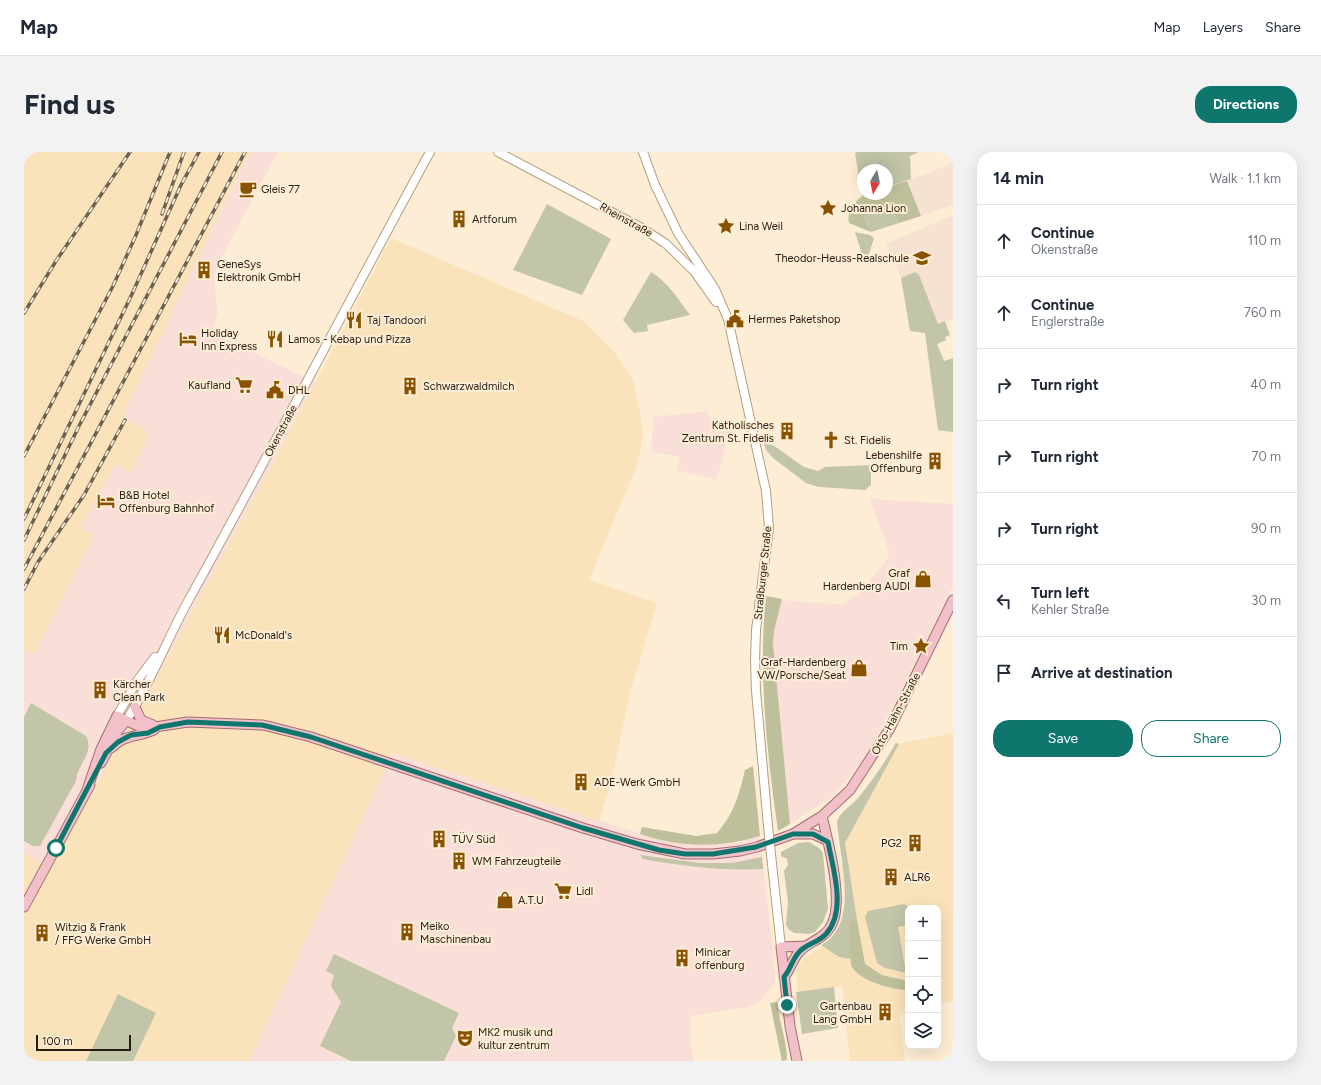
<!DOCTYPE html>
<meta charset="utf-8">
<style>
body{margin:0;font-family:Figtree,sans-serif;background:#f2f2f3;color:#1f2937}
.controls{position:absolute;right:12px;bottom:12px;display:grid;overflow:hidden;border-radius:8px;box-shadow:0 4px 16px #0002}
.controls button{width:36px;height:36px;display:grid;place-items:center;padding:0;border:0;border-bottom:1px solid #e0e1e3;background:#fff;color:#1f2937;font:20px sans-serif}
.compass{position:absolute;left:833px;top:12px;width:36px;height:36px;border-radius:50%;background:#fff;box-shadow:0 4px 16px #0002;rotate:189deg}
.scale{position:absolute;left:12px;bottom:10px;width:95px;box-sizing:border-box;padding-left:4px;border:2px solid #241d11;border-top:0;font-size:11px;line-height:14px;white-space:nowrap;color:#241d11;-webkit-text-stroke:3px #fdedd4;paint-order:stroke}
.stop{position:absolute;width:12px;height:12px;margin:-9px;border:3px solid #0f766e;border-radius:50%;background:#fff}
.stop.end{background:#0f766e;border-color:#fff;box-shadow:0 1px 4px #0008}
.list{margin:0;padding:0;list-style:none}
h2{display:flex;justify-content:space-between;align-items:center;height:52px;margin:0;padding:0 16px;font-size:17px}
h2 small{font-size:13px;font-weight:400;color:#747a83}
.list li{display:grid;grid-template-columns:26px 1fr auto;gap:12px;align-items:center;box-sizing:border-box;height:72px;padding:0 16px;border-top:1px solid #e0e1e3}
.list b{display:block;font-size:15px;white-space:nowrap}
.list p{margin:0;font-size:13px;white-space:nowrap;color:#747a83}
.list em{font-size:13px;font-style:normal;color:#747a83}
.actions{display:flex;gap:8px;padding:12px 16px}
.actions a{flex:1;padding:9px 0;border:1px solid #0f766e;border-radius:16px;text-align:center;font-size:14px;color:#0f766e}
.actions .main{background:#0f766e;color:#fff}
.icon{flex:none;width:22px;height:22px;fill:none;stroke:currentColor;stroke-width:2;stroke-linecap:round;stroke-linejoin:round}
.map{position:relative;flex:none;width:929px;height:909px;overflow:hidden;border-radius:16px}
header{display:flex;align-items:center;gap:24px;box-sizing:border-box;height:56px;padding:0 20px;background:#fff;border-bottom:1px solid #e0e1e3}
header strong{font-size:19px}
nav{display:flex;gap:22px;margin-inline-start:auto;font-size:14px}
.intro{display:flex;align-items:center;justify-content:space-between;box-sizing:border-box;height:96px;padding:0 24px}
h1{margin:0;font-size:28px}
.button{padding:10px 18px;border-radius:16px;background:#0f766e;color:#fff;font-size:14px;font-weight:700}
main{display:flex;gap:24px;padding:0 24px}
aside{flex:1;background:#fff;border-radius:16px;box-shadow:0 4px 16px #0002}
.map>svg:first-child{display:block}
.commercial{fill:#f9dfd8}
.built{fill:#fae2bb}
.education{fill:#f5e2d2}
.green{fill:#c3c5a9}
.forest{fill:#bec09b}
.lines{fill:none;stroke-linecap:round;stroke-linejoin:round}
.secondary-casing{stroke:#b3a082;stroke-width:10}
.primary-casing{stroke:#a46c71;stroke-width:11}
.secondary{stroke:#fff;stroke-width:8}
.primary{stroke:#f2c0c8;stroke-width:9}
.rail-casing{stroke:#6c6252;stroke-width:3.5}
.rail{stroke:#fdedd4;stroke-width:2;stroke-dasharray:6;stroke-linecap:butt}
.secondary-bridge-casing{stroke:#b3a082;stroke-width:10;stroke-linecap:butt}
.secondary-bridge{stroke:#fff;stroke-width:8}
.route{stroke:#0f766e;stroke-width:5}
.labels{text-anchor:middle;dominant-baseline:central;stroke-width:4;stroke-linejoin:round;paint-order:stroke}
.poi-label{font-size:11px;fill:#241d11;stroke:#fdedd4;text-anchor:start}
.street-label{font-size:11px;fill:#241d11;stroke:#fdedd4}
</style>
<header>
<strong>Map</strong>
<nav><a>Map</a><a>Layers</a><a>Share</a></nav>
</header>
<div class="intro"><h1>Find us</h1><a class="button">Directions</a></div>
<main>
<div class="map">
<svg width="929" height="909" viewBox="0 0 929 909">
<rect width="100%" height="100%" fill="#fdedd4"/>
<path class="commercial" d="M226,0H254L195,110L190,126L194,163L187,180L291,230L247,315L122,545L25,715L0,701V498L9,503L70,383L56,376L91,311L107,319L126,281L98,266L159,136Z
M683,259L684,265L708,270L693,328L653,318L656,305L627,299L630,265Z
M846,347L929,352V434L877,540L843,602L816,637L806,646L766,672L749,491L750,479L758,448L791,451L820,452L838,438L854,419L864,405L865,400Z
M369,601L632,687L714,690L736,684L752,829L735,850L723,855L667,864L666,884L669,909H225Z"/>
<path class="built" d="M0,0H226L159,136L98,266L126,281L107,320L91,312L56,376L70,383L9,503L0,498Z
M367,86L559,169L591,201L609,228L616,260L619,281L617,296L611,318L565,428L633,451L607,537L586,634L575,669L369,601L225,909H0V701L25,715L122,545L247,315Z
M929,581V849L914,852V756H884V859L875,862L881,909H826L818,834L774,840L772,822L774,814L779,807L804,790L811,783L816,773L819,764L821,746L818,715L821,691L875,592Z"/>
<path class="education" d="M929,11V53L897,64L883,29Z
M929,63V167L914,172L891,120L877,126L862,92Z"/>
<path class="green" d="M834,0H895L886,4L887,27L863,35V18H839V42H844L838,44L831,1Z
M523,52L587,87L558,143L489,118Z
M866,53L875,71L847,80L840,64Z
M831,80L846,83L850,86L844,105H839Z
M627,120C644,130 654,147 666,163L623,173L624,179L610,181L599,168Z
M891,120L895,123L914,172L921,169L926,183L921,185L922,188L913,192L920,209L929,206V280L914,278L901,181L886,179L877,126Z
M740,292L749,293L780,315L794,319L801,315L847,313V333L841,338L795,335L782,331L749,306L742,298Z
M7,551L62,584C71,601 53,612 52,629L16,694H9L0,689V565Z
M872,591L875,592L821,691L833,768L826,772L827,800L826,807L815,805L797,793C837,772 815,705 813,669C817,659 827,654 834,646C849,628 861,610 872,591Z
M785,690L795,696L799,701L804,757L799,770L791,780L785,782L770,781L765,778L762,773L764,750L760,719L764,713L763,707L757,704V700L774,691Z
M616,703L676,711H708L738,705L739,717C698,719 659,714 619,707Z
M880,752L886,756H884V773L874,775L882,821L861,816L853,811L841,765L844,759Z
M310,802L435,861L428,876L432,884L420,909H327L296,894L317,850L307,834L310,823L302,819Z
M810,835L814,876L778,882L772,840Z
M94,842L132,861L109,909H62Z"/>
<path class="forest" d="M883,29L897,64L875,71L866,53L840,64L847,80L825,71C822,62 833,44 843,42C849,41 857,42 863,42V35Z
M742,444L758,447L750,479L749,491L766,672L754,679C743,601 734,523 742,444Z
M729,614L736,684C696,696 656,696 616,682L618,675L672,684L693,681C710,662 715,643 721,618Z
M833,768L841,812L858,823L884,829V838C869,838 836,829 828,815C826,812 825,777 826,771Z
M753,850C755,870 763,888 763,908L758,909L746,851Z"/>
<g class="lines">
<g class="secondary-casing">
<path id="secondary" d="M474,0L616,75L641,91L670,119L692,150
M619,0L631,33L654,81L691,137L704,167L742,339L745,376L732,478L731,508L732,539L744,674
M93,564L113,529L131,505
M102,569C126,532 142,490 163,451C246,302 324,150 406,0
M748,712L757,795"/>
</g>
<g class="primary-casing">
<path id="primary" d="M111,555L117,568L129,573
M87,596C102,581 113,586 130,578
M77,611L95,577L102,569
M63,638L77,597L93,564L114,574L124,576L164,570L239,573L287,585L559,676L613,692L661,702H689L716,699L733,695L769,682L798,664L826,638L865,578L929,448
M770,682H789L804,689
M0,755L66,633
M760,825C767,817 768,807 776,799C786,789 801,787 808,772C820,748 804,690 798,664
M773,909L766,874L757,795L782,794"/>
</g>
<use href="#secondary" class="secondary"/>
<use href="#primary" class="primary"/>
<g class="rail-casing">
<path id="rail" d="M138,62L160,0
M0,161L32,109L106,0
M0,304L89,134L112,83L146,0
M0,367L108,142L157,33L175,0
M0,388L55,274L198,0
M0,417L221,0
M0,437L14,410L60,343L101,268"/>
</g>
<use href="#rail" class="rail"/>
<g class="secondary-bridge-casing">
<path id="secondary-bridge" d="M744,674L748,712"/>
</g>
<use href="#secondary-bridge" class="secondary-bridge"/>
</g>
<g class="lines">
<path class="route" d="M32,696L82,601L94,590L107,583L124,581L136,575L164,570L238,573L287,585L559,676L635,698L661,702H689L732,695L769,682H789L804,690C809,717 823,759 802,782C795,790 783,792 776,799C768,807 767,817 760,825L763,853"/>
</g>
<defs>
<g id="cafe-bare" transform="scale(1.38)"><path d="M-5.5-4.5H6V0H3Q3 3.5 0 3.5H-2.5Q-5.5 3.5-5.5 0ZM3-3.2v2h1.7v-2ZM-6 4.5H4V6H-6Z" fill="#885200" stroke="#fdedd4" stroke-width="2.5" paint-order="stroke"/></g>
<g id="sight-bare" transform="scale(1.38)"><path d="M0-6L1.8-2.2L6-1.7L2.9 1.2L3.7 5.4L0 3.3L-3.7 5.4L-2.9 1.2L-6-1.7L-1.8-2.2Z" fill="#885200" stroke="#fdedd4" stroke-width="2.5" paint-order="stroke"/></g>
<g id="building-bare" transform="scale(1.38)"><path d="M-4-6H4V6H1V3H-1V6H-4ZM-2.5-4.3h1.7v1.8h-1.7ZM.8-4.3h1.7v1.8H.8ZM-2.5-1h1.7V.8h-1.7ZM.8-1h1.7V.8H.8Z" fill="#885200" stroke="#fdedd4" stroke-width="2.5" paint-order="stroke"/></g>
<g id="school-bare" transform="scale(1.38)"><path d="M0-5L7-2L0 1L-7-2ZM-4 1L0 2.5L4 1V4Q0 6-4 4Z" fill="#885200" stroke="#fdedd4" stroke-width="2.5" paint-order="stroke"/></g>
<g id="civic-bare" transform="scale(1.38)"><path d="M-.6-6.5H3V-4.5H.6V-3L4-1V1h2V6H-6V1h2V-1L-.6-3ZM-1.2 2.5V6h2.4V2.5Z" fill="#885200" stroke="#fdedd4" stroke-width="2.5" paint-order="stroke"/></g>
<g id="restaurant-bare" transform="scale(1.38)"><path d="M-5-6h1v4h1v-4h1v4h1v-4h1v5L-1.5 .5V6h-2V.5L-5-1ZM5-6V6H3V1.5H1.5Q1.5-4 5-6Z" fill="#885200" stroke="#fdedd4" stroke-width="2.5" paint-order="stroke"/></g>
<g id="hotel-bare" transform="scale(1.38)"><path d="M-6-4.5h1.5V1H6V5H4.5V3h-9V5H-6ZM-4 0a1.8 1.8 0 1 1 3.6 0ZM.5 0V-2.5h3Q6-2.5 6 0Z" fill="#885200" stroke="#fdedd4" stroke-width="2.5" paint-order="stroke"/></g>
<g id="supermarket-bare" transform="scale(1.38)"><path d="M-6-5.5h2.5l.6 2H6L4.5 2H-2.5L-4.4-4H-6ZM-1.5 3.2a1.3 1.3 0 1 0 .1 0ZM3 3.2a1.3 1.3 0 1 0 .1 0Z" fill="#885200" stroke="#fdedd4" stroke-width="2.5" paint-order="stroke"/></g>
<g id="church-bare" transform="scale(1.38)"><path d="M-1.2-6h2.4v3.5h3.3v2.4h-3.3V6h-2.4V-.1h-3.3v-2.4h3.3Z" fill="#885200" stroke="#fdedd4" stroke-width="2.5" paint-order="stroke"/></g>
<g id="shop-bare" transform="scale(1.38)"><path d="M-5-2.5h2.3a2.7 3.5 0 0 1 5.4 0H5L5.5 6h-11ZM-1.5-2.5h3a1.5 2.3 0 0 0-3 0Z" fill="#885200" stroke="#fdedd4" stroke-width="2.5" paint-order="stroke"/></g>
<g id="theatre-bare" transform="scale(1.38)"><path d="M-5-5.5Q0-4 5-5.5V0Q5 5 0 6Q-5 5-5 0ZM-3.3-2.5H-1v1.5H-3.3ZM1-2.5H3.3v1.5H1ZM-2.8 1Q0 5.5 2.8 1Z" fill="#885200" stroke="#fdedd4" stroke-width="2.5" paint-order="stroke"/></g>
</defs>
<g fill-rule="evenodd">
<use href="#cafe-bare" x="224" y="37"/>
<use href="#sight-bare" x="804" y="56"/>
<use href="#building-bare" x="435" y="67"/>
<use href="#sight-bare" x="702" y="74"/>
<use href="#school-bare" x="898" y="106"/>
<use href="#building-bare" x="180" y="118"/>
<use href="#civic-bare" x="711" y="167"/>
<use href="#restaurant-bare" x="330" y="168"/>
<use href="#hotel-bare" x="164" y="187"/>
<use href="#restaurant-bare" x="251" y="187"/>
<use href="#supermarket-bare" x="220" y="233"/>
<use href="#building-bare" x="386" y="234"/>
<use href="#civic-bare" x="251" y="238"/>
<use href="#building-bare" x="763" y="279"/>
<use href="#church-bare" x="807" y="288"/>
<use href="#building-bare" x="911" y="309"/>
<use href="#hotel-bare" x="82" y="349"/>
<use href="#shop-bare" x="899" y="427"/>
<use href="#restaurant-bare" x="198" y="483"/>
<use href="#sight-bare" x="897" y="494"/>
<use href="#shop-bare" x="835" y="516"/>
<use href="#building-bare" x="76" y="538"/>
<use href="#building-bare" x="557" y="630"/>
<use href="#building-bare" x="415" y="687"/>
<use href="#building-bare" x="891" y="691"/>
<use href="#building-bare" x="435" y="709"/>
<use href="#building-bare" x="867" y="725"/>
<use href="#supermarket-bare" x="539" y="739"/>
<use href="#shop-bare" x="481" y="748"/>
<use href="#building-bare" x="383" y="780"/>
<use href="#building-bare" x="18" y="781"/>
<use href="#building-bare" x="658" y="806"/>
<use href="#building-bare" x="861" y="860"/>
<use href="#theatre-bare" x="441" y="886"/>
</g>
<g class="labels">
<g class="poi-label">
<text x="237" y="37">Gleis 77</text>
<text x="817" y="56">Johanna Lion</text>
<text x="448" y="67">Artforum</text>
<text x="715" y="74">Lina Weil</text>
<text x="885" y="106" text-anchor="end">Theodor-Heuss-Realschule</text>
<text x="193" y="112">GeneSys<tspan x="193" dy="13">Elektronik GmbH</tspan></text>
<text x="724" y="167">Hermes Paketshop</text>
<text x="343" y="168">Taj Tandoori</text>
<text x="177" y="181">Holiday<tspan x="177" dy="13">Inn Express</tspan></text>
<text x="264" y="187">Lamos - Kebap und Pizza</text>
<text x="207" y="233" text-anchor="end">Kaufland</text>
<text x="399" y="234">Schwarzwaldmilch</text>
<text x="264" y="238">DHL</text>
<text x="750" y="273" text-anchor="end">Katholisches<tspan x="750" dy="13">Zentrum St. Fidelis</tspan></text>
<text x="820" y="288">St. Fidelis</text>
<text x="898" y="303" text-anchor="end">Lebenshilfe<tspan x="898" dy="13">Offenburg</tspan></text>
<text x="95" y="343">B&amp;B Hotel<tspan x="95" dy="13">Offenburg Bahnhof</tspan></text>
<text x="886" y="421" text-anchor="end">Graf<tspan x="886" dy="13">Hardenberg AUDI</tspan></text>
<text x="211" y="483">McDonald's</text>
<text x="884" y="494" text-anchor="end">Tim</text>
<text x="822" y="510" text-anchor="end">Graf-Hardenberg<tspan x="822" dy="13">VW/Porsche/Seat</tspan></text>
<text x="89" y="532">Kärcher<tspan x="89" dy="13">Clean Park</tspan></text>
<text x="570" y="630">ADE-Werk GmbH</text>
<text x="428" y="687">TÜV Süd</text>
<text x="878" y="691" text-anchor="end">PG2</text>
<text x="448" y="709">WM Fahrzeugteile</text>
<text x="880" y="725">ALR6</text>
<text x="552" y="739">Lidl</text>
<text x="494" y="748">A.T.U</text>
<text x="396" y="774">Meiko<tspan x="396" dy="13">Maschinenbau</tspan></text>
<text x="31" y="775">Witzig &amp; Frank<tspan x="31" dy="13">/ FFG Werke GmbH</tspan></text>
<text x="671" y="800">Minicar<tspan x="671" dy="13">offenburg</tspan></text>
<text x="848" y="854" text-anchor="end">Gartenbau<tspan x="848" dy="13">Lang GmbH</tspan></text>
<text x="454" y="880">MK2 musik und<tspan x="454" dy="13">kultur zentrum</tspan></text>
</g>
<g class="street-label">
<text transform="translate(602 68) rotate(29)">Rheinstraße</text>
<text transform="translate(257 279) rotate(-62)">Okenstraße</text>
<text transform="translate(739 421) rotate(-84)">Straßburger Straße</text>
<text transform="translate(872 562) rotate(-62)">Otto-Hahn-Straße</text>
</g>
</g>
</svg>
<div class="controls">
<button>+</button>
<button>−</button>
<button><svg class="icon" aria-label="locate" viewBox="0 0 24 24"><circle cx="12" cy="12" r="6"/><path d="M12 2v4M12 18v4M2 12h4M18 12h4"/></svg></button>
<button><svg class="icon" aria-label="layers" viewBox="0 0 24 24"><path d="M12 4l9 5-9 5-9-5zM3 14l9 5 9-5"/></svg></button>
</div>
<svg class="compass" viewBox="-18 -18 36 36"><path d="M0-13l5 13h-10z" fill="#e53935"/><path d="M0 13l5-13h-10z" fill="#747a83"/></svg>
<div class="scale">100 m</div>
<div class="stop" style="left:32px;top:696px"></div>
<div class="stop end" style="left:763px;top:853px"></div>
</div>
<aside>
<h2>14 min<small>Walk · 1.1 km</small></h2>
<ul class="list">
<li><svg class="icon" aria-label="ahead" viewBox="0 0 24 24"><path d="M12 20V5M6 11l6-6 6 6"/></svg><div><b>Continue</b><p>Okenstraße</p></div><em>110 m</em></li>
<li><svg class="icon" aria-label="ahead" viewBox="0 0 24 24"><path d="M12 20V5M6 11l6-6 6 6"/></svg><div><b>Continue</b><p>Englerstraße</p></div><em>760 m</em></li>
<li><svg class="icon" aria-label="right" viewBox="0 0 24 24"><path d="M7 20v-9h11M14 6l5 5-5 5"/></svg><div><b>Turn right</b></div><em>40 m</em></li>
<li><svg class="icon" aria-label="right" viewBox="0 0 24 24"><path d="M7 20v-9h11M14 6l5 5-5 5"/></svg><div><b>Turn right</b></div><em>70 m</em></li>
<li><svg class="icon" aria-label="right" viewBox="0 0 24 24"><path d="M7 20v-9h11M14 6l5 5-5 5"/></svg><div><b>Turn right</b></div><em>90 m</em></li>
<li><svg class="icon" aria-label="left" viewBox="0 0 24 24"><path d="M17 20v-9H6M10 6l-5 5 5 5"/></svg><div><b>Turn left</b><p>Kehler Straße</p></div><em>30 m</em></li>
<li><svg class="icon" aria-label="arrive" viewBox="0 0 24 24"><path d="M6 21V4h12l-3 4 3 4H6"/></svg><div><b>Arrive at destination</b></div></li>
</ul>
<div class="actions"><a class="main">Save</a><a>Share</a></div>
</aside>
</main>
